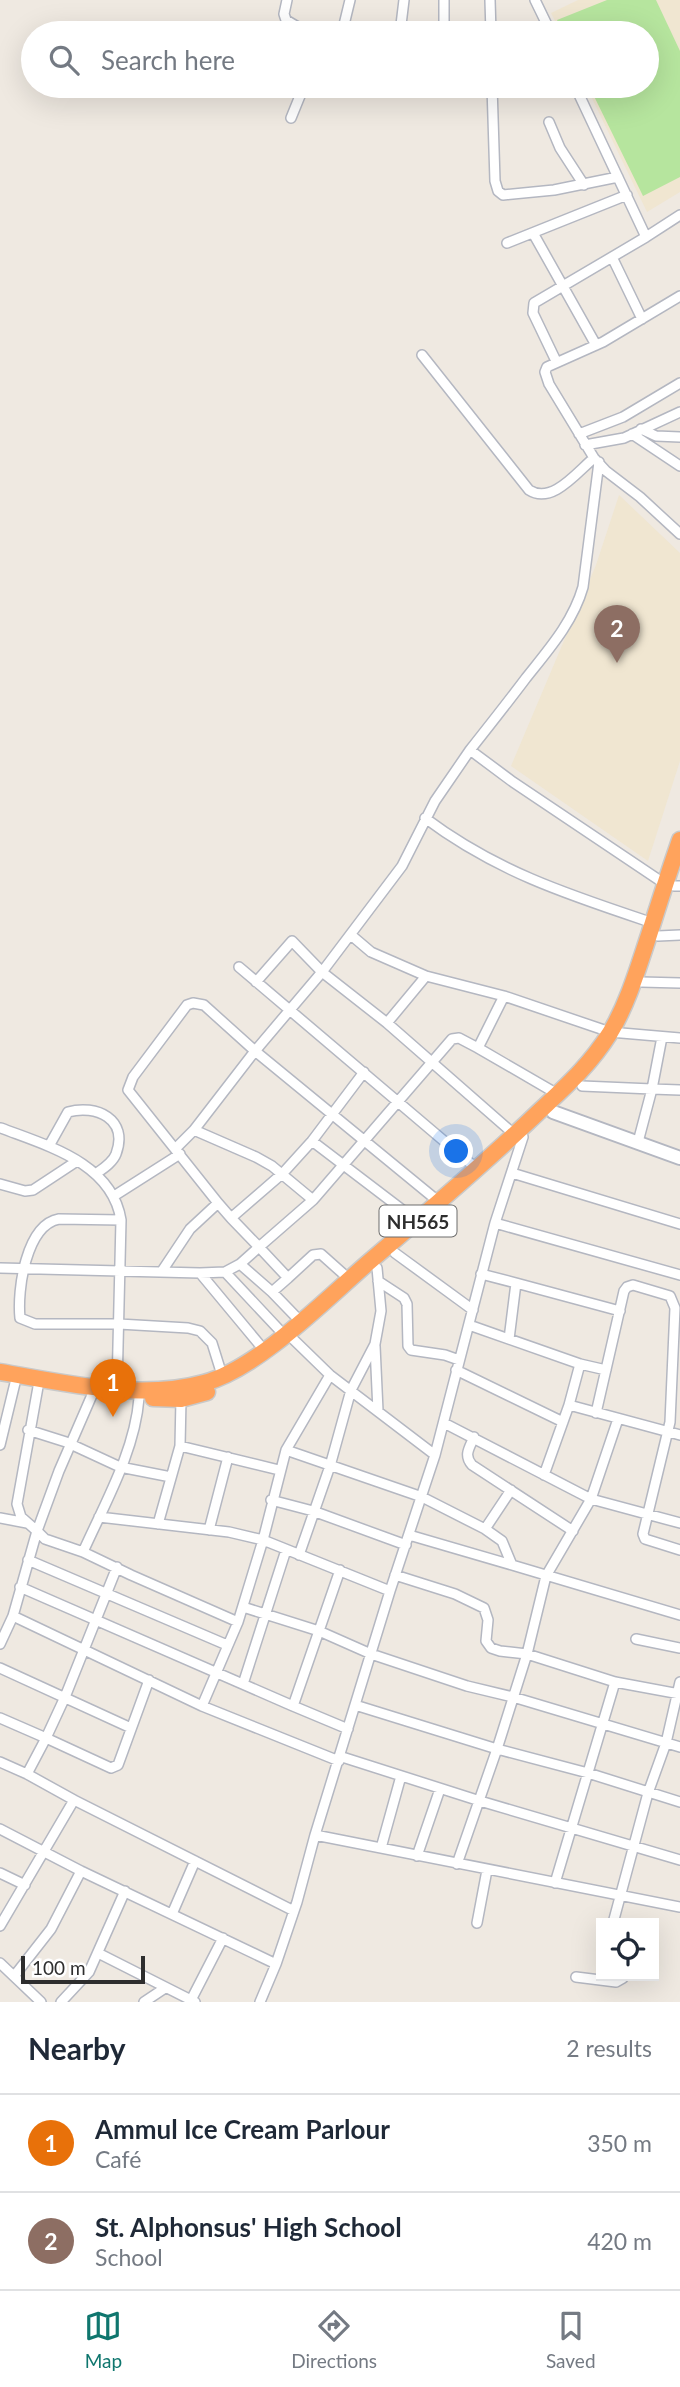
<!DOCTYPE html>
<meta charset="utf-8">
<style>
body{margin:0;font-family:Lato,sans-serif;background:#f2f2f3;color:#1f2937}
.controls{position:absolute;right:21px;bottom:21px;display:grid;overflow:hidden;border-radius:0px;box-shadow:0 7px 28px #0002}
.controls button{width:63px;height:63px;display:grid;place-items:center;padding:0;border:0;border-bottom:2px solid #e0e1e3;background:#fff;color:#1f2937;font:35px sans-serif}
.scale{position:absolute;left:21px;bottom:18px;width:124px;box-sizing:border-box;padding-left:7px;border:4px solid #2e2e2e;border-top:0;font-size:19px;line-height:24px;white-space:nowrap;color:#2e2e2e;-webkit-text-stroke:5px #fff;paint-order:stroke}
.you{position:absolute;left:457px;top:1152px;width:24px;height:24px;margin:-18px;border:5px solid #fff;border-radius:50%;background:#1a73e8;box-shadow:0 0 0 10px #1a73e833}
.badge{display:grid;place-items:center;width:46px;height:46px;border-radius:50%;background:#0f766e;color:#fff;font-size:23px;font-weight:700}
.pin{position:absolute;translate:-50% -58px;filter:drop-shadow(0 2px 4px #0008)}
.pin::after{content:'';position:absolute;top:37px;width:24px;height:21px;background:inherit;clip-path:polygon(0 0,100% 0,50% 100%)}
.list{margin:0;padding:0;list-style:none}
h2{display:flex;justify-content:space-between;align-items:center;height:91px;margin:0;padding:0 28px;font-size:30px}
h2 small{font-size:23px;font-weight:400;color:#747a83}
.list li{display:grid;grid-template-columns:46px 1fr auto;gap:21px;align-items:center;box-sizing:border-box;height:98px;padding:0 28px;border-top:2px solid #e0e1e3}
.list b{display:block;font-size:26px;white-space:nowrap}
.list p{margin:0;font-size:23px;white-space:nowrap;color:#747a83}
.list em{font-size:23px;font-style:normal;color:#747a83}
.icon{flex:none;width:38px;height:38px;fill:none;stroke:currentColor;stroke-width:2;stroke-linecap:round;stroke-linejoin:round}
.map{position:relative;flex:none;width:680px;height:2002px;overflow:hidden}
.search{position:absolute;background:#fff;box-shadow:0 7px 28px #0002;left:21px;right:21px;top:21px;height:77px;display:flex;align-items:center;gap:18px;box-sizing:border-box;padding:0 24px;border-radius:38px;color:#747a83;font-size:26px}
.sheet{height:287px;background:#fff}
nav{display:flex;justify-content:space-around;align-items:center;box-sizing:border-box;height:98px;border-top:2px solid #e0e1e3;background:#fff;font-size:19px;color:#747a83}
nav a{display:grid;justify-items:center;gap:4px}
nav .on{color:#0f766e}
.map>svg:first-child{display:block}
.education{fill:#f0e6d1}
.green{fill:#b6e59e}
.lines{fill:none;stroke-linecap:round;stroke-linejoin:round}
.street-casing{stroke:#b4b7c1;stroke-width:12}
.secondary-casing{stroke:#b4b7c1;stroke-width:16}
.highway-casing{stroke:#c9c9c9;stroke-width:19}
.street{stroke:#fff;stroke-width:9}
.secondary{stroke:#fff;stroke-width:12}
.highway{stroke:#ffa35c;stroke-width:16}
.labels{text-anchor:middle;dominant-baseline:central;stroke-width:6;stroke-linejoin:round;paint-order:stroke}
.shield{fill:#fff;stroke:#6d6d6d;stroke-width:2}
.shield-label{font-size:19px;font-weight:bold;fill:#2e2e2e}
</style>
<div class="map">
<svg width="680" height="2002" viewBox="0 0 680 2002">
<rect width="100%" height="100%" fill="#efe9e1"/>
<path class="education" d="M578,0H680V192L647,212L586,86H647V33H561L551,13Z
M619,495L680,553V761L648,861L511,766L596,565Z"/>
<path class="green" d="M607,0H656L680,51V177L643,196L589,86H647V33H563L557,20Z"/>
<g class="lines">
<g class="street-casing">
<path id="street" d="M287,0L284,14L286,20L308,33
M444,0V33
M490,0L491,33
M535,0L551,33
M342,33L350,0
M400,33L404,0
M492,86L495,181L498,191L503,195L554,190L618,177
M575,86L646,237L680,215
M291,118L304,86
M549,122L560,148L584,185
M533,233L596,345
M507,243L627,195
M612,257L642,319
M680,296L603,342L547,367L545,372L549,384L594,458L606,471L640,497L680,534
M422,355L529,490C552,505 577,472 594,458
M556,361L533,313L534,303L646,237
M641,429L656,436L680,437
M579,434L623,417L680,383
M632,434L680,466
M585,445L624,438L680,412
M470,750C489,726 508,702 526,678C549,649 573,622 583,587L599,462
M425,818C497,872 569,895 653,923
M674,886H680
M351,935L371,952L426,976
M658,936L680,935
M239,967L477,1169
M256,982L292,941L322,972L255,1051L194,1130L256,1157L272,1166L313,1200L452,1039L459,1038L478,1048
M641,982L680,983
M504,996L478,1048L559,1095
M387,1023L426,976L504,996L610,1032L680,1038
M662,1037L652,1089L680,1090
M582,1086L652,1089L638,1142
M1,1128C48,1146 112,1163 121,1220L117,1388
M515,1135L387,1023L322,972L402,866L435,801L470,750L513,782L665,884
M312,1141L417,1221
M49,1146L68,1112C96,1104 129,1119 116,1154C113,1162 104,1168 97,1173
M176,1148L194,1130
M512,1173L680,1224
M0,1184L25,1191L33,1190L77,1161
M114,1196L180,1154
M313,1200L259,1247L231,1218L283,1173L312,1141L364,1072
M218,1203L128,1090L133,1077L187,1005L193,1003L204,1005L255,1051L439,1202
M121,1220L59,1219C26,1225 17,1290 20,1318L35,1324H119L188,1328L200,1331L212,1343L222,1375
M495,1223L680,1275
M395,1253L473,1310
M240,1264L259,1247L288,1278L313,1255L321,1254L349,1279
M0,1268L200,1273L225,1272L240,1264L272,1292L300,1321
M162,1271L190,1229L218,1203L231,1218
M225,1272L285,1336
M200,1273L264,1350
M481,1274L516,1283L509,1339
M378,1281L404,1298L407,1304L408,1346L411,1350L445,1355L459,1360
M516,1283L620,1311
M272,1292L288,1278
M469,1325L580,1364L606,1370
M293,1339L330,1375L435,1455
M375,1346L378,1411
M456,1370L563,1422
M330,1375L286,1450L422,1497L485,1529L511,1490
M92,1395L59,1471L37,1531L45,1539L83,1552L131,1575L238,1622
M569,1405L680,1435
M596,1413L624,1291L627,1287L633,1285L670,1296L675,1308L670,1422L643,1534L645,1539L680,1550
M444,1423L591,1499L680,1523
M28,1430L66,1442L120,1467L171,1477
M474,1437C470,1447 463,1455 472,1465L573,1531
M0,1445L15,1383
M180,1446L279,1470
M544,1475L569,1405L580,1364
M271,1500L313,1511L406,1545
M99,1517L229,1532L263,1540L286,1450
M0,1518L27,1523
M158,1524L180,1446L181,1399
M485,1529L502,1541L512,1565L680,1615
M209,1530L228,1457
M409,1535L512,1565
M83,1552C105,1503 135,1451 139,1398
M299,1555L330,1466L351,1390L375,1344L381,1311L377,1268
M28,1560L227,1645
M340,1570L293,1706L348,1729
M395,1575L455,1594L484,1608L488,1620L486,1641L491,1648L500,1651L527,1654L615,1682L680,1694
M20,1587L293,1706
M243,1607L319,1631L371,1654L467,1686L513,1697L680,1747
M13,1616L202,1706L339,1761
M636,1639L680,1648
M0,1644L13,1616L37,1531L21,1517L17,1504L38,1387
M0,1668L131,1728
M149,1680L118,1765L111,1768L46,1738L27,1774L74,1800L294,1911
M243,1684L286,1550
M355,1705L497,1749L588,1773L680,1802
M202,1706L238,1622L263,1540L390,1591
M0,1718L46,1738L65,1697L117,1567
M339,1756L480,1801L680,1860
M0,1762L27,1774
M0,1829L81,1871L276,1964
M315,1835L680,1907
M381,1848L401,1776
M417,1856L440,1789
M457,1864L497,1749L527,1654L546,1576L591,1499L618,1419
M0,1873L25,1885
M555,1883L615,1682
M172,1914L195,1861
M477,1923L487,1870
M613,1923L648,1793L666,1743L680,1682
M0,1926L74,1800
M98,1953L195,2002
M0,1963L41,2002
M15,1975L51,1929L81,1871
M576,1977L616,1982L623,1978V1976
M61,2002L89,1972L125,1891
M144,2002L165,1988
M190,2002L223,1938
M260,2002L276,1964L297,1902L315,1835L390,1591L435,1455L495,1223L523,1137"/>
</g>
<g class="secondary-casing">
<path id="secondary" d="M553,1112L680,1158"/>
</g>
<g class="highway-casing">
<path id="highway" d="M0,1372C65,1383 139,1401 204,1383C259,1368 326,1299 369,1262C423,1216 477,1170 528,1122C559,1092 586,1071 610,1033C628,1003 638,968 649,935C659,903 669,872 680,840
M153,1398L181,1399L207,1392"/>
</g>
<use href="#street" class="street"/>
<use href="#secondary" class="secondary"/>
<use href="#highway" class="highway"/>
</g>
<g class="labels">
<rect class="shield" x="379.5" y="1205.5" width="77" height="31" rx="5"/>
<g class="shield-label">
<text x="418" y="1221">NH565</text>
</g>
</g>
</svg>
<div class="controls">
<button><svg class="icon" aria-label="locate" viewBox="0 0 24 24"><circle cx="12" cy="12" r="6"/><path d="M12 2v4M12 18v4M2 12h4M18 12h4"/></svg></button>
</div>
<div class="scale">100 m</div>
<div class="you"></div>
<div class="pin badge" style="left:113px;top:1417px;background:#e8710a">1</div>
<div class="pin badge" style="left:617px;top:663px;background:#8d6e63">2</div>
<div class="search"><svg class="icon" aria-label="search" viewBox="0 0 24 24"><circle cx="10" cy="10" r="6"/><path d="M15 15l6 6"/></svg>Search here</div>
</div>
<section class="sheet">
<h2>Nearby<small>2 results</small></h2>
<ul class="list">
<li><span class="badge" style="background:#e8710a">1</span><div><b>Ammul Ice Cream Parlour</b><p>Café</p></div><em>350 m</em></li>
<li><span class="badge" style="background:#8d6e63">2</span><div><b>St. Alphonsus' High School</b><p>School</p></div><em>420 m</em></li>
</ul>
</section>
<nav>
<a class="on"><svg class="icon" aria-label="map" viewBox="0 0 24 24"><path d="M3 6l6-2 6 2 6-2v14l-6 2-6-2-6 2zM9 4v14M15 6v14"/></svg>Map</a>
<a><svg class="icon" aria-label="directions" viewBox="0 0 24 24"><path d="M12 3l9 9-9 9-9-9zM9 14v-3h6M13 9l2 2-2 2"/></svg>Directions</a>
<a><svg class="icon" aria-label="saved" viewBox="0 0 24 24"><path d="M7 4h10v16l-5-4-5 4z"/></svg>Saved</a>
</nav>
